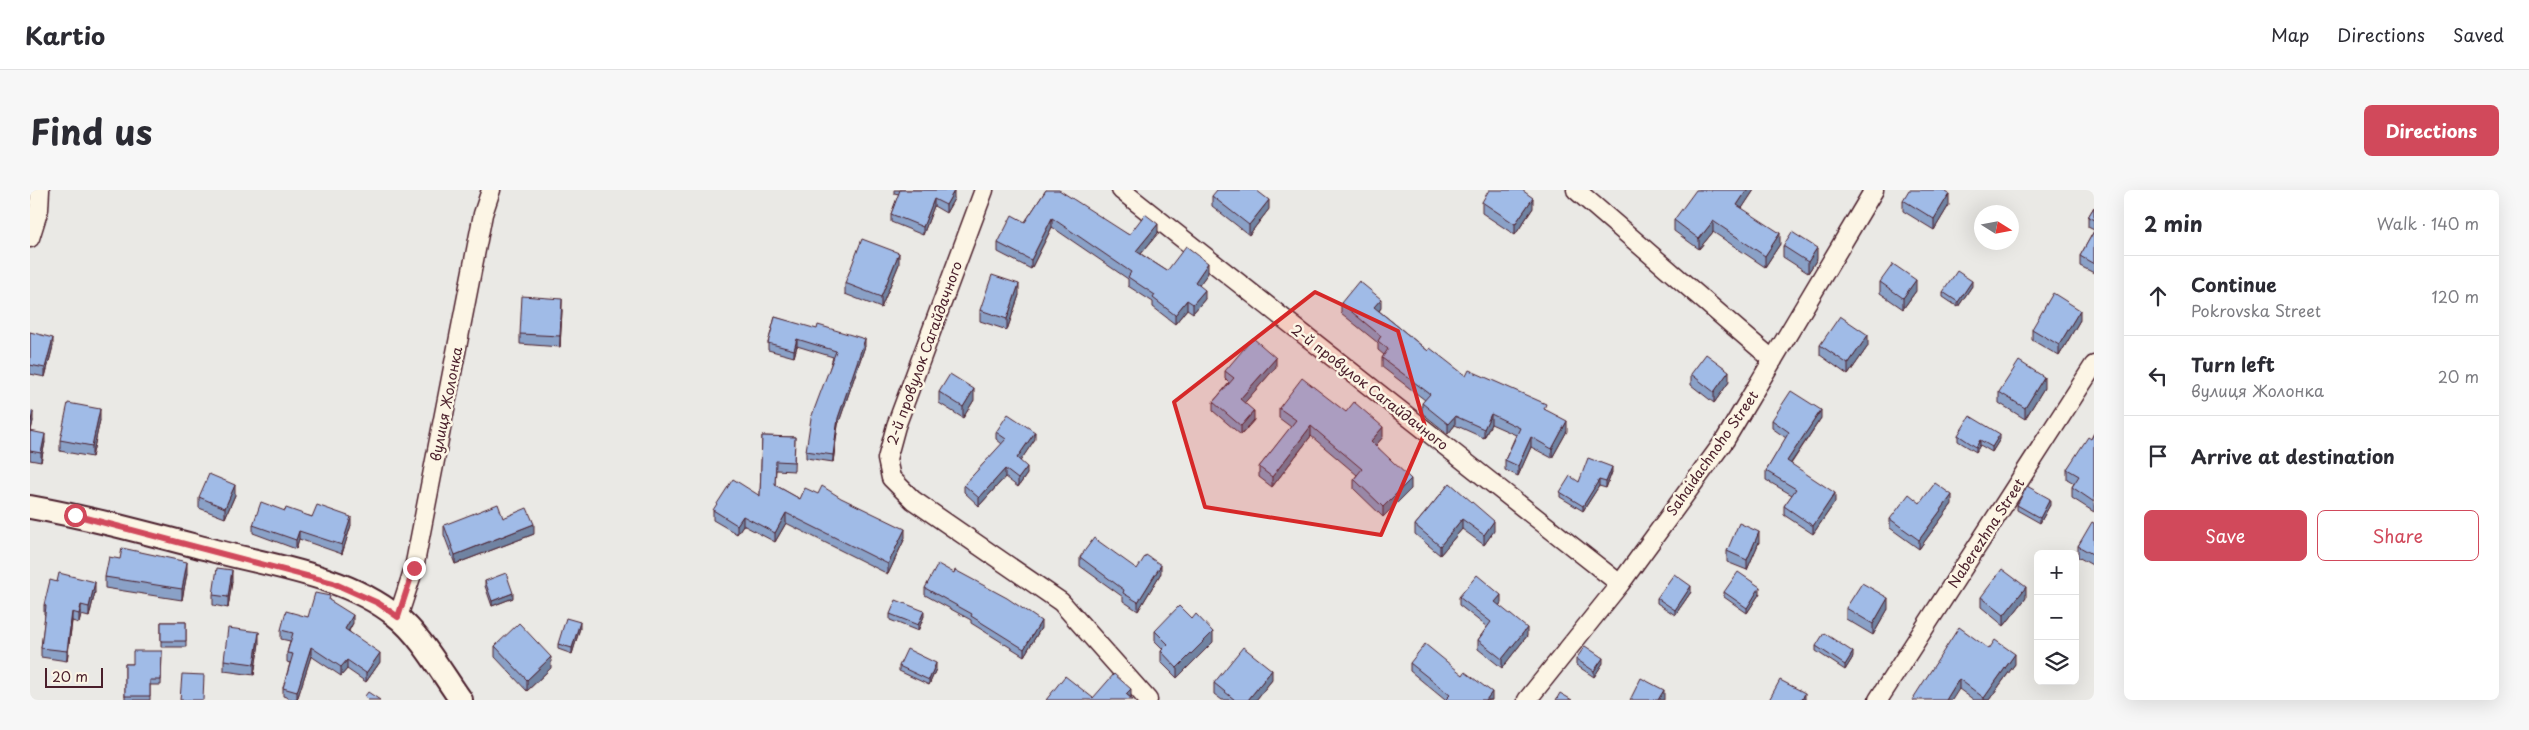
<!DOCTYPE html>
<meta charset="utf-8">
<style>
body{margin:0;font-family:"Playpen Sans",sans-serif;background:#f7f7f7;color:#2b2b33}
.controls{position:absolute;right:15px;bottom:15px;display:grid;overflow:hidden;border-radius:8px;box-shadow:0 5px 20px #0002}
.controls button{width:45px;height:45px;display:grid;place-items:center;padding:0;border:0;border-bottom:1px solid #e1e1e2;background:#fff;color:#2b2b33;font:25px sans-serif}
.compass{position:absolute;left:1944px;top:15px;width:45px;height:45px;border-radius:50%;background:#fff;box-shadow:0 5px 20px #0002;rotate:101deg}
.scale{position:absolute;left:15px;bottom:12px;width:58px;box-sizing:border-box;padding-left:5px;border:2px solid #4a1f2b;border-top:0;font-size:14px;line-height:18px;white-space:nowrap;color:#4a1f2b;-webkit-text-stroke:4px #fcf5e5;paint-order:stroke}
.stop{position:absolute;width:15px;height:15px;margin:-11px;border:4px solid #d1495b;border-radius:50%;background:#fff}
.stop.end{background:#d1495b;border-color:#fff;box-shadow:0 1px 5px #0008}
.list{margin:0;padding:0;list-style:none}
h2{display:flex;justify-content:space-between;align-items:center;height:65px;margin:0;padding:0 20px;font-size:21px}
h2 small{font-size:16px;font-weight:400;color:#7c7c81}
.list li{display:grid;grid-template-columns:32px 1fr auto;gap:15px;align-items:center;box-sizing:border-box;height:80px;padding:0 20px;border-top:1px solid #e1e1e2}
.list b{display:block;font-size:19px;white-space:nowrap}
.list p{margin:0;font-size:16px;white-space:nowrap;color:#7c7c81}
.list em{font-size:16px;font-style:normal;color:#7c7c81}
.actions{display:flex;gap:10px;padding:15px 20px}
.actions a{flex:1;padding:11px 0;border:1px solid #d1495b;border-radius:8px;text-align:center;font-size:18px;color:#d1495b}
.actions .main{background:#d1495b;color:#fff}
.icon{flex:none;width:28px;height:28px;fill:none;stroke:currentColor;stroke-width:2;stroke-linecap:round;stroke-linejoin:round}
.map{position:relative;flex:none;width:2064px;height:510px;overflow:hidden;border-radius:8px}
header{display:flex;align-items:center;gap:30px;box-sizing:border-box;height:70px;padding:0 25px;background:#fff;border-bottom:1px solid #e1e1e2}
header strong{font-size:24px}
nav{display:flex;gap:28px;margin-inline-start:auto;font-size:18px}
.intro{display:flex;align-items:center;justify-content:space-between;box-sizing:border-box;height:120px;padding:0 30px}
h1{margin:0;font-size:35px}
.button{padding:12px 22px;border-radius:8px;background:#d1495b;color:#fff;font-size:18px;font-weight:700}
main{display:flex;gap:30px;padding:0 30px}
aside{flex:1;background:#fff;border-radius:8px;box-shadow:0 5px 20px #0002}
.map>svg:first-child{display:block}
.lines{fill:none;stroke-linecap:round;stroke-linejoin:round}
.minor-casing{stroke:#4a1f2b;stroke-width:21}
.tertiary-casing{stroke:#4a1f2b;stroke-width:26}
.minor{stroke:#fcf5e5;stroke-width:18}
.tertiary{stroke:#fcf5e5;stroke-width:22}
.wall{fill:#8aa1c7;stroke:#4a1f2b}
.shaded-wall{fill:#7083a2;stroke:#4a1f2b}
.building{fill:#a0bbe7;stroke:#4a1f2b}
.route{stroke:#d1495b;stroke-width:6}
.marked{fill:#d62828;fill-opacity:0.2;stroke:#d62828;stroke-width:4;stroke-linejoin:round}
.labels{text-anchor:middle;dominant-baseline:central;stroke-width:5;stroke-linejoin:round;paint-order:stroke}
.street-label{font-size:14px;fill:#4a1f2b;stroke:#fcf5e5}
</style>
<header>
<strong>Kartio</strong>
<nav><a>Map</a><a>Directions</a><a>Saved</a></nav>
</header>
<div class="intro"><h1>Find us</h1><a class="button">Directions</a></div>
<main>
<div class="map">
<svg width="2064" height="510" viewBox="0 0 2064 510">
<rect width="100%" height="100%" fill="#eae9e5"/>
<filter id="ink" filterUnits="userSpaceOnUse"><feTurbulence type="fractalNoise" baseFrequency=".02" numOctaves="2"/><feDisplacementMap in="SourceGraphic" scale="10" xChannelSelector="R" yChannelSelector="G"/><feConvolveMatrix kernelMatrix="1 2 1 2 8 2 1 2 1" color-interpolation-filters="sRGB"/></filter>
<g filter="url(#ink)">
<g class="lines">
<g class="minor-casing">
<path id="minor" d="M954,0L866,236L857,269L861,288L883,310L1031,412L1118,510
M1091,0L1590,394
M1546,0L1743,170
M0,48L9,19L10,0
M368,427L384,378L453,24L461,0
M1497,510L1590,394L1695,250L1844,0
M1848,510L2064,175"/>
</g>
<g class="tertiary-casing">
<path id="tertiary" d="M0,317C62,328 124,345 185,361C246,377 316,386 366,426C390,444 413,485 431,510"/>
</g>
<use href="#minor" class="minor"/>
<use href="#tertiary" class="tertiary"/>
</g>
<path class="wall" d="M864,0H922L924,9L916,23L904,16L893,45L861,32V24L869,4L864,3Z
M1016,0L1099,45L1128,43L1111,64L1137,81L1178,83L1169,95L1175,109L1163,123L1157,119L1145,134L1123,117V112L1098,96V89L1022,37L1001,79L968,62V53L995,32Z
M1724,0L1712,18L1750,54L1735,77L1683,42L1669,59L1644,41V30Z
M1182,6L1239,19L1219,45L1182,16Z
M1873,10L1919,15L1904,40L1873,21Z
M1452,12L1503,18L1485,45L1452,23Z
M2064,17V40L2058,37V27Z
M2064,41V83L2050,76V66Z
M1753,56L1787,69L1778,83L1753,67Z
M869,74L851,118L815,104V93Z
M1850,92L1886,101L1873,119L1850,103Z
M1942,96L1928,117L1913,107V102Z
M989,105L977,140L950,131V120Z
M1311,113L1351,118L1349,121L1398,161L1436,186L1516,220L1537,241L1522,268L1501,257L1488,286L1475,280V270L1486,245L1461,234L1454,248L1425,235L1418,244L1392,223V213L1395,210L1352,177V168L1354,165L1348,160V153L1311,123Z
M532,120L530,157L490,154V144Z
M745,127L835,156L808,235L803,272L776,268V261L803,167L767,156L764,167L738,160V153Z
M2050,130L2029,166L2002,150V139Z
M0,142L23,156L15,187L0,184Z
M1790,155L1838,156L1818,185L1790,165Z
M1246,177L1214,213L1224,230L1211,245L1183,221V212L1199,193L1195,189V181Z
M1661,184L1699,192L1684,213L1661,195Z
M2014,198L1995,229L1969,213V202Z
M909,202L944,210L933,228L909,213Z
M1249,218L1316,222L1353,247L1346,255L1381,299L1353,327L1324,299V289L1327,285L1281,246L1242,297L1229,287V277L1261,237L1249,228Z
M0,221L3,231L1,241L15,252L11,272L0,270Z
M1791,228L1761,274L1805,312L1783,344L1754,325V316L1762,305L1736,290V281L1756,248L1742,238V230Z
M70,230L62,267L30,261V250Z
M966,242L1005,249L990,271L997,284L988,297L975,287L949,316L934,302V295L972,254L966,249Z
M2064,243V322L2042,308V297L2044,293L2037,289V279L2061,249Z
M1928,245L1970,249L1962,262L1950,255L1946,262L1928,251Z
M732,246L765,247L764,281L746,280L745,295L770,309L875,348L858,384L756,333L745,352L713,335L707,344L683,330V320L730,306Z
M1582,282L1576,298L1569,296L1553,321L1530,307V302L1549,292Z
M1420,293L1464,341L1454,355L1432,339L1410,365L1385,344V335Z
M205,305L195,328L169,318V307Z
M1890,313L1922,314L1889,359L1860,338V329Z
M1987,315H2020L2010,333L1987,320Z
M255,321L321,335L312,364L269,349L266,359L223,343V335Z
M473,328L504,344L425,374L414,345V335Z
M2064,333V376L2048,367V356Z
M1729,352L1717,380L1697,372V361Z
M1050,367L1107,379L1131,383L1108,421L1093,411V407L1050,376Z
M157,383L152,410L75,398V387Z
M924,383L1011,438L994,466L941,433V430L895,405V398Z
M202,391L198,418L183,415V405Z
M455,391L483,408L462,416L455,396Z
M65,402L59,427L51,425L49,433L42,431L37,471L11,467V458L15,425L14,424V415Z
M1661,402L1645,425L1627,413V408Z
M1694,402L1730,403L1717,423L1694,407Z
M1429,407L1471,413L1469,416L1497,446L1472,478L1448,459V450L1457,437L1429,415Z
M1951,407L1996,408L1974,436L1951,417Z
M300,411L323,433L319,441L350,472L336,492L317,479L311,486L281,466L267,510H264L253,506V498L260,473L257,472V463L260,451L251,449V440L278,427Z
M1816,418L1858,419L1843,445L1816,429Z
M860,424L894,426L888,441L860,430Z
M131,432H156V457H131Z
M550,438L542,464L528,459V454Z
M1125,441L1183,452L1147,488L1131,472V461L1133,459L1125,451Z
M229,453L224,485L194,481V470Z
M465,456L521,478L497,501L465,467Z
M1786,456L1823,467L1815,480L1786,461Z
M1959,459L1985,474L1959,510H1944L1929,499L1882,510Z
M132,461L131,495H120V510H95V474H103Z
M1546,469L1573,473L1564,487L1546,475Z
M1380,473L1462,510H1415L1380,481Z
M869,476L906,479L899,495L869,481Z
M1242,490L1226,510H1192L1184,504V493Z"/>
<path class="shaded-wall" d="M1717,0H1724L1707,26V15Z
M924,1V9L916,23V15Z
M1919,4V15L1904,40V29Z
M1503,8V18L1485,45V34Z
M904,9V16L893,45V37Z
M1239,10V19L1219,45V35Z
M1022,28V37L1001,79V70Z
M1683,31V42L1669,59V49Z
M1128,34V43L1106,70V61Z
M1750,43V54L1735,77V66Z
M1787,58V69L1778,83V72Z
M869,63V74L851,118V107Z
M1178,73V83L1165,101V92Z
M1886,90V101L1873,119V108Z
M1942,91V96L1928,117V112Z
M989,94V105L977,140V129Z
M1175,100V109L1163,123V114Z
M532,109V120L530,157V146Z
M1351,109V118L1344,127V117Z
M1157,110V119L1145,134V125Z
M2050,120V130L2029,166V155Z
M1838,145V156L1818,185V174Z
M23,148V156L15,187V178Z
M767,149V156L764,167V160Z
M835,149V156L808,235L803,272V265L808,228Z
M1246,168V177L1210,218V209Z
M1699,181V192L1684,213V202Z
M2014,187V198L1995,229V218Z
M944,199V210L933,228V217Z
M70,219V230L62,267V256Z
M1791,220V228L1757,279V271Z
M1224,221V230L1211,245V236Z
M3,222V231L0,244V235Z
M1461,224V234L1454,248V239Z
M1425,226V235L1418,244V234Z
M1537,231V241L1522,268V259Z
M1281,236V246L1242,297V287Z
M1353,237V247L1341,261V251Z
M1005,242V249L987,276V268Z
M15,244V252L11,272V263Z
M1970,244V249L1962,262V257Z
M1501,247V257L1488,286V276Z
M1950,250V255L1946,262V257Z
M997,277V284L988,297V289Z
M1582,277V282L1576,298V292Z
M975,279V287L949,316V308Z
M1381,289V299L1353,327V317Z
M1569,290V296L1553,321V316Z
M205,295V305L195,328V318Z
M1805,303V312L1783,344V336Z
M1922,305V314L1889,359V350Z
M2020,309V315L2010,333V328Z
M756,323V333L745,352V343Z
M713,326V335L707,344V335Z
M321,327V335L312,364V355Z
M1432,329V339L1410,365V356Z
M1464,331V341L1454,355V345Z
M504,334V344L425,374V365Z
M875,339V348L858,384V374Z
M269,341V349L266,359V350Z
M1729,342V352L1717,380V370Z
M157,372V383L152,410V399Z
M1131,375V383L1108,421V412Z
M202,380V391L198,418V407Z
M65,392V402L59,427V417Z
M1661,396V402L1645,425V420Z
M1730,397V403L1717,423V418Z
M1996,397V408L1974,436V425Z
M483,403V408L462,416V411Z
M1471,405V413L1465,421V412Z
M1858,408V419L1843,445V434Z
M51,415V425L49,433V424Z
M894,421V426L888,441V435Z
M42,422V431L37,471V461Z
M323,425V433L315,447V439Z
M1011,431V438L994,466V459Z
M550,432V438L542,464V458Z
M1497,438V446L1472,478V469Z
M229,442V453L224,485V474Z
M1183,442V452L1147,488V478Z
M281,457V466L267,510V502Z
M1823,462V467L1815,480V475Z
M350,463V472L336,492V483Z
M1985,464V474L1959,510H1954V508Z
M521,467V478L497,501V490Z
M1573,468V473L1564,487V481Z
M317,470V479L311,486V477Z
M906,473V479L899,495V490Z
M1242,480V490L1226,510H1218Z
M1929,489V499L1922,510H1916Z
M1101,499V508L1096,504Z
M1634,500V510H1628Z
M1462,502V510H1456Z
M1775,503V510H1772Z"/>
<path class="building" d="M870,0H922L924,1L916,15L904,9L893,37L861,24Z
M1016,0H1029L1099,45L1115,24L1128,34L1106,61L1137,81L1156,56L1178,73L1165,92L1175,100L1163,114L1157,110L1145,125L1123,108L1125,105L1098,87L1101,82L1022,28L1001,70L968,53L982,25L995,32Z
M1187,0H1226L1239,10L1219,35L1182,6Z
M1459,0H1492L1503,8L1485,34L1452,12Z
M1666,0H1717L1707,15L1750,43L1735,66L1683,31L1669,49L1644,30Z
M1879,0H1913L1919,4L1904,29L1873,10Z
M2064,17V30L2058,27Z
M2064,41V74L2050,66Z
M1762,42L1787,58L1778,72L1753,56Z
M832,49L869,63L851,107L815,93Z
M1863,74L1886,90L1873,108L1850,92Z
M1927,81L1942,91L1928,112L1913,102Z
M962,85L989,94L977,129L950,120Z
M1329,91L1351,109L1344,117L1398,161L1400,158L1436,186L1439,180L1516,214L1514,219L1537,231L1522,259L1501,247L1488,276L1475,270L1490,238L1461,224L1454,239L1425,226L1418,234L1392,213L1400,204L1352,168L1358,159L1348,151L1351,146L1311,113Z
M2023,103L2050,120L2029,155L2002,139Z
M492,106L532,109L530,146L490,144Z
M1810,126L1838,145L1818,174L1790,155Z
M745,127L787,139L788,135L835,149L808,228L803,265L776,261L781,228L806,161L767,149L764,160L738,153Z
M0,142L23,148L15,178L0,175Z
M1223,148L1246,168L1210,209L1224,221L1211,236L1183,212L1204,188L1195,181Z
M1676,164L1699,181L1684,202L1661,184Z
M1989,171L2014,187L1995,218L1969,202Z
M920,184L944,199L933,217L909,202Z
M1272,188L1316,222L1324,212L1353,237L1341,251L1381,289L1353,317L1324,289L1332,279L1281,236L1242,287L1229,277L1266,230L1249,218Z
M1761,201L1791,220L1757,271L1805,303L1783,336L1754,316L1766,299L1736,281L1759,242L1742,230Z
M38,213L70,219L62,256L30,250Z
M0,221L3,222L0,235Z
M978,224L1005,242L987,268L997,277L988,289L975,279L949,308L934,295L976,249L966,242Z
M1940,226L1970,244L1962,257L1950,250L1946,257L1928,245Z
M0,241L15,244L11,263L0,261Z
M2064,243V312L2042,297L2049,286L2037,279L2058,247L2061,249Z
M732,246L765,247L764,272L746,271L745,295L770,309L775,298L788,304L792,296L811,308L875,339L858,374L756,323L745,343L713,326L707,335L683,320L703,289L730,306Z
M1558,268L1582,277L1576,292L1569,290L1553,316L1530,302L1540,286L1549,292Z
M179,284L205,295L195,318L169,307Z
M1420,293L1464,331L1454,345L1432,329L1410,356L1385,335Z
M1905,293L1922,305L1889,350L1860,329L1879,304L1890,313Z
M1997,296L2020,309L2010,328L1987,315Z
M231,312L255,321L256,318L282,327L287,315L321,327L312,355L269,341L266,350L223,335Z
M468,314L473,328L497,318L504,334L425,365L414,335Z
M2062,332L2064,333V365L2048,356Z
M1709,333L1729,342L1717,370L1697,361Z
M1064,348L1107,379L1116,365L1131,375L1108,412L1093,403L1094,400L1050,367Z
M92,358L157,372L152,399L75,387L79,367L90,369Z
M908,374L924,383L925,380L977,408L1011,431L994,459L941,426L942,424L895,398Z
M187,378L202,380L198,407L183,405Z
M1972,379L1996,397L1974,425L1951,407Z
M1708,382L1730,397L1717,418L1694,402Z
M29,383L65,392L59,417L51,415L49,424L42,422L37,461L11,458L16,416L14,415L20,390L27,392Z
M476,383L483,403L462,411L455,391Z
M1644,384L1661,396L1645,420L1627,408Z
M1447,385L1471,405L1465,412L1497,438L1472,469L1448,450L1461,432L1429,407Z
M1832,393L1858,408L1843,434L1816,418Z
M285,403L300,406L299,410L323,425L315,439L350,463L336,483L317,470L311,477L281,457L267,502L253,498L263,464L257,463L263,443L251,440L256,421L278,427Z
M866,410L894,421L888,435L860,424Z
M1149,416L1162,429L1166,424L1183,442L1147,478L1131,461L1138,454L1125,441Z
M536,428L550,432L542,458L528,454Z
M131,432H156V451H131Z
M489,433L521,467L497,490L465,456Z
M1929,437L1959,459L1965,450L1985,464L1954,508L1929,489L1916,510H1882Z
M198,438L229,442L224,474L194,470Z
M1794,443L1823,462L1815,475L1786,456Z
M1395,454L1433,485L1435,482L1462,502L1456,510H1415L1420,505L1380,473Z
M1555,456L1573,468L1564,481L1546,469Z
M1213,457L1242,480L1218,510H1205L1184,493Z
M877,459L906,473L899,490L869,476Z
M103,461H132L131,490H120V506H95V474H103Z
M152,484L174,485L173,510H150Z
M1084,484L1101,499L1096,504L1103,510H1016L1035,486L1063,508Z
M1611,488L1634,500L1628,510H1600Z
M1750,490L1775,503L1772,510H1739Z
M338,502L350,510H338L335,506Z
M1530,503L1542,510H1526Z"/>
</g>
<g class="lines" filter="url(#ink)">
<path class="route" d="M45,325L303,393L348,413L368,427L384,378"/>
</g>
<path class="marked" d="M1285,102L1368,141L1396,240L1351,345L1175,317L1144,212Z"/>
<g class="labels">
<g class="street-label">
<text transform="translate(894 163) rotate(-70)">2-й провулок Сагайдачного</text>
<text transform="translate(1340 197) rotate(38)">2-й провулок Сагайдачного</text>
<text transform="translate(416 214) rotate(-79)">вулиця Жолонка</text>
<text transform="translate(1682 263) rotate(-55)">Sahaidachnoho Street</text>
<text transform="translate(1956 343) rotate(-57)">Naberezhna Street</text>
</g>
</g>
</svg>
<div class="controls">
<button>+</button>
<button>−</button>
<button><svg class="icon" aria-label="layers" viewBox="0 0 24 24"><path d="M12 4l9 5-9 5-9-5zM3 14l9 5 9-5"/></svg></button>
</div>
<svg class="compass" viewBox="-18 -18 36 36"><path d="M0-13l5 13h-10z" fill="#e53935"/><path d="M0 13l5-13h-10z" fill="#7c7c81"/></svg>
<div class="scale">20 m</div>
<div class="stop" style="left:45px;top:325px"></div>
<div class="stop end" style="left:384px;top:378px"></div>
</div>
<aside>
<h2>2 min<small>Walk · 140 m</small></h2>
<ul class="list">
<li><svg class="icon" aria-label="ahead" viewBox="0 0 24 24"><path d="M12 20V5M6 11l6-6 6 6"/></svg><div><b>Continue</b><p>Pokrovska Street</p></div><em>120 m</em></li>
<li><svg class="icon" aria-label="left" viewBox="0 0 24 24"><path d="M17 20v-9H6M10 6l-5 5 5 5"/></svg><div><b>Turn left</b><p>вулиця Жолонка</p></div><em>20 m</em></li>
<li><svg class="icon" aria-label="arrive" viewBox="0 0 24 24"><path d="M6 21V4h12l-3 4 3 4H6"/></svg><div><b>Arrive at destination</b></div></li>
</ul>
<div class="actions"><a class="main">Save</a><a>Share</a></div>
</aside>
</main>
